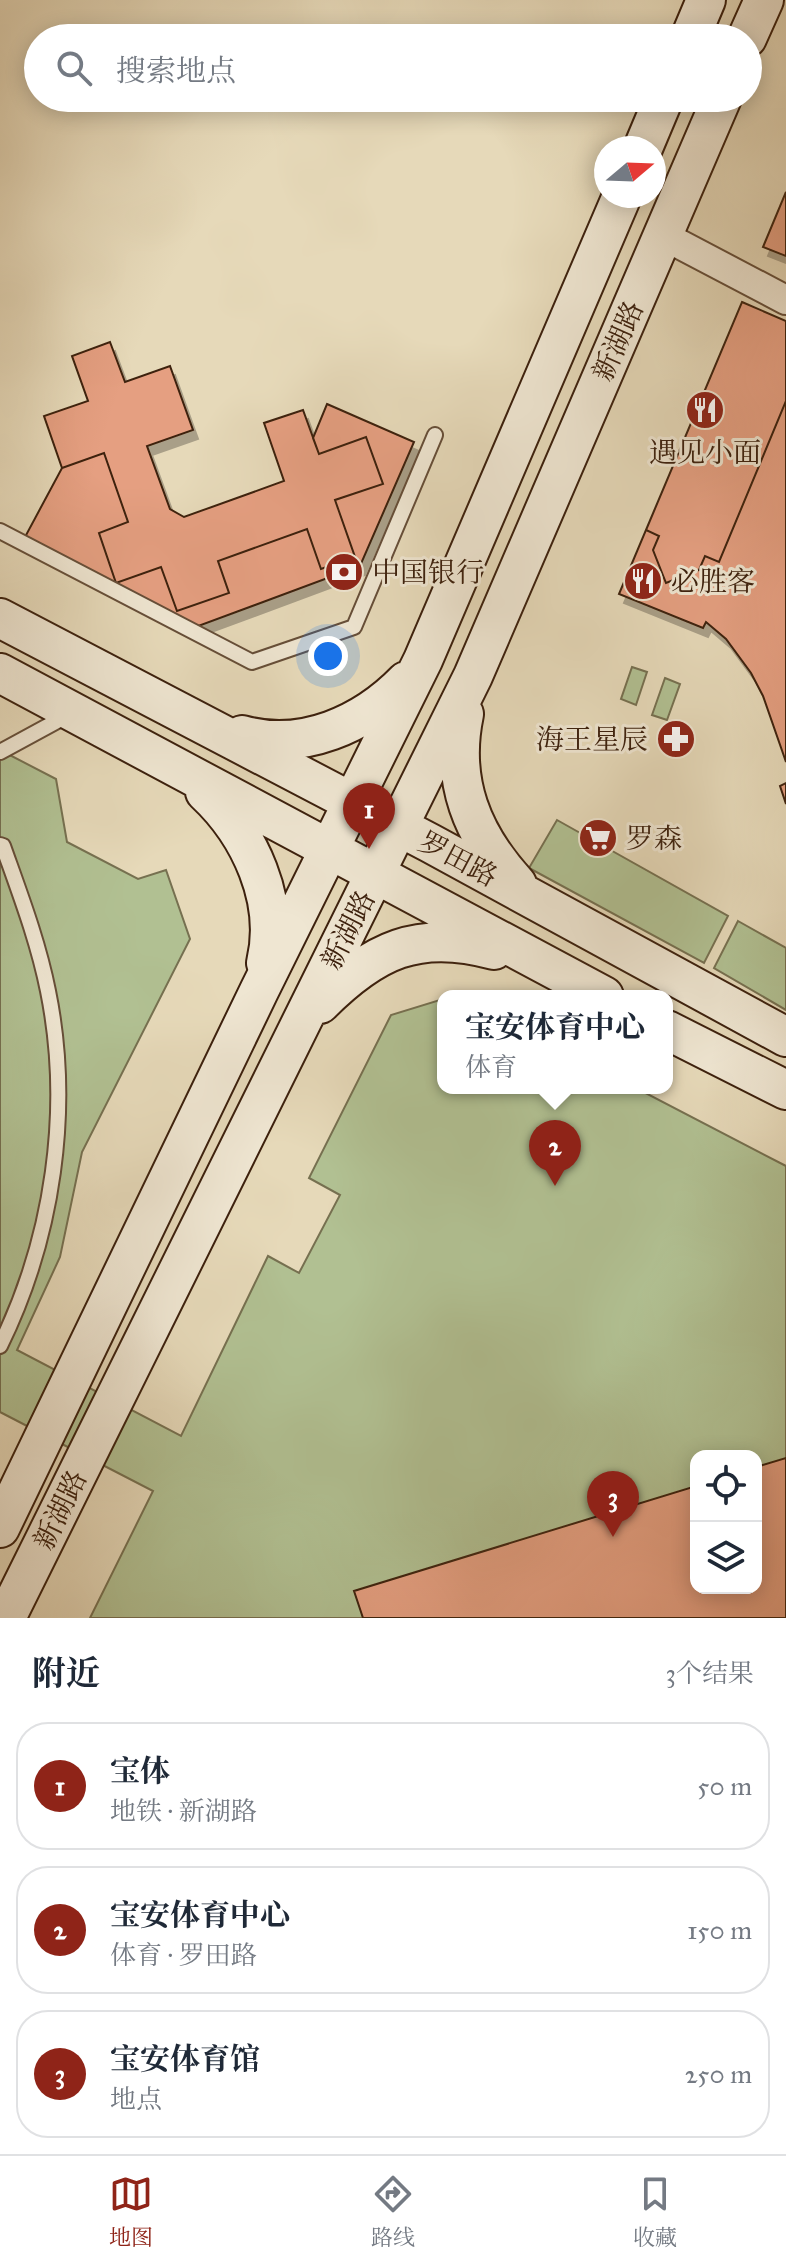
<!DOCTYPE html>
<html lang="zh">
<meta charset="utf-8">
<style>
body{margin:0;font-family:"IM FELL Great Primer","Noto Serif SC",serif;background:#f2f2f3;color:#1f2937}
.controls{position:absolute;right:24px;bottom:24px;display:grid;overflow:hidden;border-radius:16px;box-shadow:0 4px 20px #0003}
.controls button{width:72px;height:72px;display:grid;place-items:center;padding:0;border:0;border-bottom:2px solid #e0e1e3;background:#fff;color:#1f2937;font:40px sans-serif}
.compass{position:absolute;left:594px;top:136px;width:72px;height:72px;border-radius:50%;background:#fff;box-shadow:0 4px 20px #0003;rotate:71deg}
.you{position:absolute;left:328px;top:656px;width:28px;height:28px;margin:-20px;border:6px solid #fff;border-radius:50%;background:#1a73e8;box-shadow:0 0 0 12px #1a73e833}
.badge{display:grid;place-items:center;width:52px;height:52px;border-radius:50%;background:#8f2418;color:#fff;font-size:26px;font-weight:700}
.pin{position:absolute;translate:-50% -66px;filter:drop-shadow(0 2px 4px #0008)}
.pin::after{content:'';position:absolute;top:42px;width:28px;height:24px;background:inherit;clip-path:polygon(0 0,100% 0,50% 100%)}
.popup{position:absolute;left:437px;top:990px;width:236px;height:104px;box-sizing:border-box;display:grid;place-content:center;border-radius:16px;background:#fff;filter:drop-shadow(0 2px 6px #0005);font-size:26px;white-space:nowrap;color:#747a83}
.popup b{font-size:30px;color:#1f2937}
.popup::after{content:'';position:absolute;left:50%;top:100%;margin-left:-16px;border:16px solid transparent;border-top-color:#fff}
.list{margin:0;padding:0;list-style:none}
h2{display:flex;justify-content:space-between;align-items:center;height:104px;margin:0;padding:0 32px;font-size:34px}
h2 small{font-size:26px;font-weight:400;color:#747a83}
.list li{display:grid;grid-template-columns:52px 1fr auto;gap:24px;align-items:center;box-sizing:border-box;height:128px;margin:0 16px 16px;padding:0 16px;border:2px solid #e0e1e3;border-radius:32px}
.list b{display:block;font-size:30px;white-space:nowrap}
.list p{margin:0;font-size:26px;white-space:nowrap;color:#747a83}
.list em{font-size:26px;font-style:normal;color:#747a83}
.icon{flex:none;width:44px;height:44px;fill:none;stroke:currentColor;stroke-width:2;stroke-linecap:round;stroke-linejoin:round}
.map{position:relative;flex:none;width:786px;height:1618px;overflow:hidden}
.search{position:absolute;background:#fff;box-shadow:0 4px 20px #0003;left:24px;right:24px;top:24px;height:88px;display:flex;align-items:center;gap:20px;box-sizing:border-box;padding:0 28px;border-radius:44px;color:#747a83;font-size:30px}
.sheet{height:536px;background:#fff}
nav{display:flex;justify-content:space-around;align-items:center;box-sizing:border-box;height:112px;border-top:2px solid #e0e1e3;background:#fff;font-size:22px;color:#747a83}
nav a{display:grid;justify-items:center;gap:4px}
nav .on{color:#8f2418}
.map>svg:first-child{display:block}
.green{fill:#b1c092;stroke:#767050;stroke-width:2;fill-rule:evenodd}
.building{fill:#e59f81;stroke:#3c200d;stroke-width:2;filter:url(#shadow)}
.lines{fill:none;stroke-linecap:round;stroke-linejoin:round}
.service-casing{stroke:#664e38;stroke-width:18}
.minor-casing{stroke:#664e38;stroke-width:32}
.secondary-casing{stroke:#3c200d;stroke-width:42}
.service{stroke:#efe6d2;stroke-width:14}
.minor{stroke:#efe6d2;stroke-width:28}
.secondary{stroke:#efe6d2;stroke-width:38}
.labels{text-anchor:middle;dominant-baseline:central;stroke-width:6;stroke-linejoin:round;paint-order:stroke}
.street-label{font-size:28px;fill:#3c200d;stroke:#efe6d2}
.poi-label{font-size:28px;fill:#3c200d;stroke:#efe6d2;text-anchor:start}
</style>
<div class="map">
<svg width="786" height="1618" viewBox="0 0 786 1618">
<defs>
<filter id="shadow"><feDropShadow dx="5" dy="9" stdDeviation="0" flood-color="#0004"/></filter>
</defs>
<rect width="100%" height="100%" fill="#e6d9b9"/>
<filter id="stains"><feTurbulence type="fractalNoise" baseFrequency=".0025" numOctaves="4"/><feColorMatrix values="0 0 0 0 .2 0 0 0 0 .09 0 0 0 0 .02 0 0 0 .5 -.17"/></filter>
<radialGradient id="worn" r=".72"><stop offset=".6" stop-color="#630" stop-opacity="0"/><stop offset="1" stop-color="#630" stop-opacity=".3"/></radialGradient>
<path class="green" d="M632,667L647,672L636,705L621,699Z
M665,678L680,684L667,720L652,715Z
M0,750L56,779L67,842L138,879L166,870L190,939L82,1152L60,1257L17,1350L181,1436L268,1256L299,1273L340,1195L309,1178L391,1015L443,999V1088H636L786,1166V1618H90L153,1491L0,1412ZM696,1456H756V1588H696Z
M557,820L728,916L704,963L529,868Z
M738,921L786,948V1010L714,968Z"/>
<path class="building" d="M786,192V256L763,247Z
M742,302L786,321V401L719,562L705,556L699,570L666,583L653,550L659,536L646,530Z
M742,302L786,321V762L763,696L751,673L726,639L706,622L703,628L619,594Z
M110,342L125,382L170,366L193,430L147,446L170,509L184,517L284,481L264,423L303,410L319,454L366,437L383,484L335,500L355,557L321,569L307,529L218,561L229,593L177,611L161,567L116,583L99,533L128,522L104,453L62,468L44,416L88,401L72,356Z
M327,404L414,442L360,566L193,628L25,537L62,468L104,453L128,522L99,533L116,583L161,567L177,611L229,593L218,561L307,529L321,569L355,557L335,500L383,484L366,437L319,454L313,438Z
M786,783V804L780,786Z
M786,783V804L780,786Z
M786,1458V1618H363L354,1591L696,1486V1588H756V1467Z"/>
<g class="lines">
<g class="service-casing">
<path id="service" d="M0,531L252,662L354,627L435,435
M0,752L70,714
M0,845L3,846C20,894 38,941 48,991C72,1109 53,1238 0,1346"/>
</g>
<g class="minor-casing">
<path id="minor" d="M664,236L786,300"/>
</g>
<g class="secondary-casing">
<path id="secondary" d="M690,38L706,0
M747,38L764,0
M643,148L664,98
M0,618L430,843L786,1037
M0,673L604,996
M464,714C450,781 472,835 517,884
M242,735C303,752 364,724 406,681
M205,792C250,834 281,901 266,963
M320,1004C374,950 418,929 494,950
M667,1030L786,1090
M0,1528L259,991L423,660L622,196
M6,1618L473,676L722,98"/>
</g>
<use href="#service" class="service"/>
<use href="#minor" class="minor"/>
<use href="#secondary" class="secondary"/>
</g>
<defs>
<g id="restaurant-disc" transform="scale(2)"><circle r="9.5" fill="#8f2418" stroke="#efe6d2"/><path d="M-5-6h1v4h1v-4h1v4h1v-4h1v5L-1.5 .5V6h-2V.5L-5-1ZM5-6V6H3V1.5H1.5Q1.5-4 5-6Z" fill="#fff"/></g>
<g id="bank-disc" transform="scale(2)"><circle r="9.5" fill="#8f2418" stroke="#efe6d2"/><path d="M-6-4H6V4H-6ZM0-2.3a2.3 2.3 0 1 0 0 4.6a2.3 2.3 0 1 0 0-4.6Z" fill="#fff"/></g>
<g id="pharmacy-disc" transform="scale(2)"><circle r="9.5" fill="#8f2418" stroke="#efe6d2"/><path d="M-2-6h4v4h4v4h-4v4h-4v-4h-4v-4h4Z" fill="#fff"/></g>
<g id="supermarket-disc" transform="scale(2)"><circle r="9.5" fill="#8f2418" stroke="#efe6d2"/><path d="M-6-5.5h2.5l.6 2H6L4.5 2H-2.5L-4.4-4H-6ZM-1.5 3.2a1.3 1.3 0 1 0 .1 0ZM3 3.2a1.3 1.3 0 1 0 .1 0Z" fill="#fff"/></g>
</defs>
<g fill-rule="evenodd">
<use href="#restaurant-disc" x="705" y="410"/>
<use href="#bank-disc" x="344" y="572"/>
<use href="#restaurant-disc" x="643" y="581"/>
<use href="#pharmacy-disc" x="676" y="739"/>
<use href="#supermarket-disc" x="598" y="838"/>
</g>
<g class="labels">
<g class="street-label">
<text transform="translate(618 341) rotate(-66)">新湖路</text>
<text transform="translate(458 859) rotate(28)">罗田路</text>
<text transform="translate(348 930) rotate(-63)">新湖路</text>
<text transform="translate(60 1510) rotate(-64)">新湖路</text>
</g>
<g class="poi-label">
<text x="705" y="452" text-anchor="middle">遇见小面</text>
<text x="372" y="572">中国银行</text>
<text x="671" y="581">必胜客</text>
<text x="648" y="739" text-anchor="end">海王星辰</text>
<text x="626" y="838">罗森</text>
</g>
</g>
<rect width="100%" height="100%" filter="url(#stains)"/>
<rect width="100%" height="100%" fill="url(#worn)"/>
</svg>
<div class="controls">
<button><svg class="icon" aria-label="locate" viewBox="0 0 24 24"><circle cx="12" cy="12" r="6"/><path d="M12 2v4M12 18v4M2 12h4M18 12h4"/></svg></button>
<button><svg class="icon" aria-label="layers" viewBox="0 0 24 24"><path d="M12 4l9 5-9 5-9-5zM3 14l9 5 9-5"/></svg></button>
</div>
<svg class="compass" viewBox="-18 -18 36 36"><path d="M0-13l5 13h-10z" fill="#e53935"/><path d="M0 13l5-13h-10z" fill="#747a83"/></svg>
<div class="you"></div>
<div class="pin badge" style="left:369px;top:849px">1</div>
<div class="pin badge" style="left:555px;top:1186px">2</div>
<div class="popup"><b>宝安体育中心</b>体育</div>
<div class="pin badge" style="left:613px;top:1537px">3</div>
<div class="search"><svg class="icon" aria-label="search" viewBox="0 0 24 24"><circle cx="10" cy="10" r="6"/><path d="M15 15l6 6"/></svg>搜索地点</div>
</div>
<section class="sheet">
<h2>附近<small>3个结果</small></h2>
<ul class="list">
<li><span class="badge">1</span><div><b>宝体</b><p>地铁 · 新湖路</p></div><em>50 m</em></li>
<li><span class="badge">2</span><div><b>宝安体育中心</b><p>体育 · 罗田路</p></div><em>150 m</em></li>
<li><span class="badge">3</span><div><b>宝安体育馆</b><p>地点</p></div><em>250 m</em></li>
</ul>
</section>
<nav>
<a class="on"><svg class="icon" aria-label="map" viewBox="0 0 24 24"><path d="M3 6l6-2 6 2 6-2v14l-6 2-6-2-6 2zM9 4v14M15 6v14"/></svg>地图</a>
<a><svg class="icon" aria-label="directions" viewBox="0 0 24 24"><path d="M12 3l9 9-9 9-9-9zM9 14v-3h6M13 9l2 2-2 2"/></svg>路线</a>
<a><svg class="icon" aria-label="saved" viewBox="0 0 24 24"><path d="M7 4h10v16l-5-4-5 4z"/></svg>收藏</a>
</nav>
